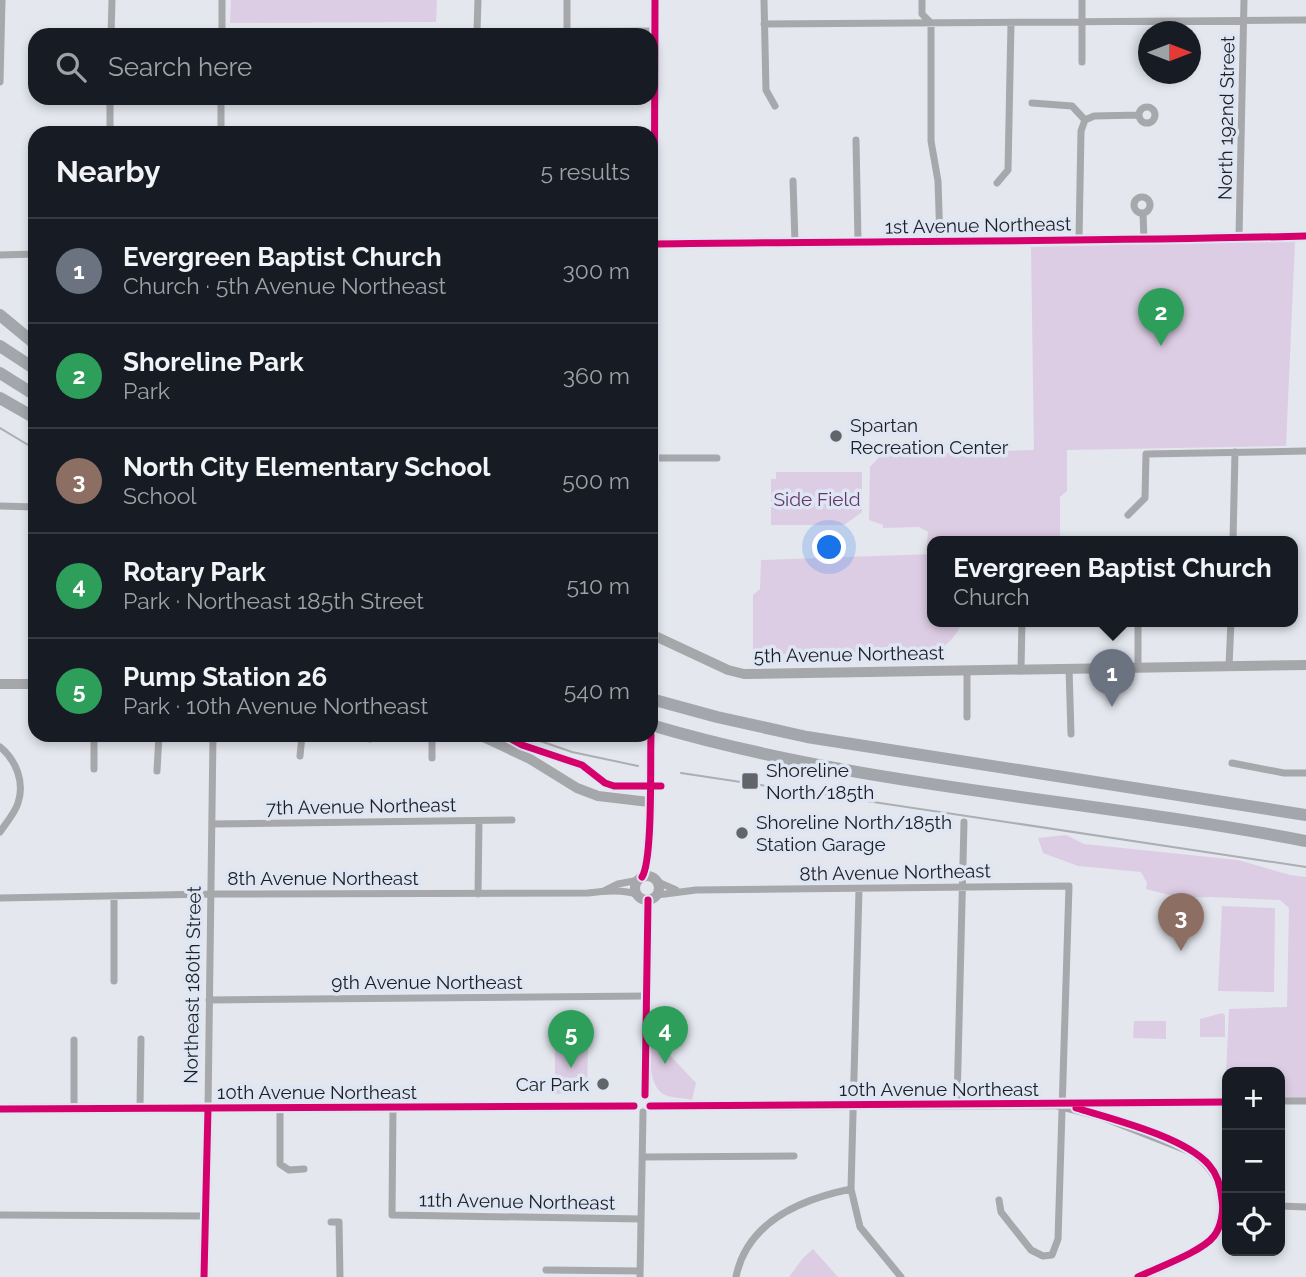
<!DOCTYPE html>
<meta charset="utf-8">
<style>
body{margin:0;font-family:Raleway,sans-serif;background:#242831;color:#f1f3f6}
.controls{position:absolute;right:21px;bottom:21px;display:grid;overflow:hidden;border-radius:14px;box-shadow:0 4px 10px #0003}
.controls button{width:63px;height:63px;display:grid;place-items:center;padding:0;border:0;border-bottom:2px solid #363941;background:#171b24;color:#f1f3f6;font:35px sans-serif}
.compass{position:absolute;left:1138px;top:21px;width:63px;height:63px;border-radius:50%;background:#171b24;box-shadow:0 4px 10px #0003;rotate:90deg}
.you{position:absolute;left:830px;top:548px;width:24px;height:24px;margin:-18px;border:5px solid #fff;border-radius:50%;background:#1a73e8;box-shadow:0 0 0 10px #1a73e833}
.badge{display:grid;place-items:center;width:46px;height:46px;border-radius:50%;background:#0f766e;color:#fff;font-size:23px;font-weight:700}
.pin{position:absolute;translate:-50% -58px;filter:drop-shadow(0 2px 4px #0008)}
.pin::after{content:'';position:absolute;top:37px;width:24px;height:21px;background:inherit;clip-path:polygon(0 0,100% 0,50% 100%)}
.popup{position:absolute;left:927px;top:536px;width:371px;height:91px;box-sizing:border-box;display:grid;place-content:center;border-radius:14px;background:#171b24;filter:drop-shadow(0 2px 5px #0005);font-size:23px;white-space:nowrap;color:#9ea1a6}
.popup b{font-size:26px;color:#f1f3f6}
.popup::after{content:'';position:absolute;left:50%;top:100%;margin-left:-14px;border:14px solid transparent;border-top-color:#171b24}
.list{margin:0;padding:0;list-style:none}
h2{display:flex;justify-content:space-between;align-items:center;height:91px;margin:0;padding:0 28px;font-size:30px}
h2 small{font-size:23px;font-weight:400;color:#9ea1a6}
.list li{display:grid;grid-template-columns:46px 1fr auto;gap:21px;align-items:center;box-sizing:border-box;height:105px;padding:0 28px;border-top:2px solid #363941}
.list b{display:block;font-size:26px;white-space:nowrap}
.list p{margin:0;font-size:23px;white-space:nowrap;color:#9ea1a6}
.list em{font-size:23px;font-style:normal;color:#9ea1a6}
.icon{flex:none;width:38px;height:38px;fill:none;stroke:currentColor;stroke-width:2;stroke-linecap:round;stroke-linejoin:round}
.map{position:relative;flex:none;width:1306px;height:1277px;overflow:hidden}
.search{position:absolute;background:#171b24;box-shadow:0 4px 10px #0003;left:28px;top:28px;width:630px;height:77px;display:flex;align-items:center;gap:18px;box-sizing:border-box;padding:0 24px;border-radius:21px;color:#9ea1a6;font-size:26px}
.panel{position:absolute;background:#171b24;box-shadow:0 4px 10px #0003;left:28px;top:126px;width:630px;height:616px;border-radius:21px}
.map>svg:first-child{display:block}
.green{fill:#ddcde4}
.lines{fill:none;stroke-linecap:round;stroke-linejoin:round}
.street{stroke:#a6a8ab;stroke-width:7}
.secondary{stroke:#a5a7ab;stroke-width:10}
.highway{stroke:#a3a6aa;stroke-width:12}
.tram{stroke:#abaeb2;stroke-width:2}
.secondary-bridge{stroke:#a5a7ab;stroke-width:10}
.cycleway-casing{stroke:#dfe6f3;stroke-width:11}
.cycleway{stroke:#d6006c;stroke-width:7}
.poi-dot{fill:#62646a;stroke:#dfe6f3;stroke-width:2.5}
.labels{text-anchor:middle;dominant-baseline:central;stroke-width:7;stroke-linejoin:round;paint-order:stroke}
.street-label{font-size:19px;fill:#1c1e23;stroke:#dfe6f3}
.poi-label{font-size:19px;fill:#1c1e23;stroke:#dfe6f3;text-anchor:start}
.park-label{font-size:19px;fill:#64366b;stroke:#dfe6f3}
</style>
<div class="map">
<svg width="1306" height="1277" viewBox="0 0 1306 1277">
<rect width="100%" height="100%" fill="#e4e7ee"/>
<path class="green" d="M231,0H437L436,22L230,23Z
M1295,241L1286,446L1067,450V491L1060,497V541H932V551H926L928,532L919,527L883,528V525L869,520L870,467L881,455L1034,450L1031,247Z
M776,472H862V512L844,525H771V479H776Z
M932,554V621H963C956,636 948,647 932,651L753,655V595L760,589L761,560Z
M1066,835L1084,844L1238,860L1290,875L1306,877V1098H1280V1072H1227V1099H1225L1229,1009L1287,1007L1289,908L1280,900L1212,897L1180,898L1146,889L1147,883L1141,872L1078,866L1043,853L1038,838Z
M1222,906L1275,908L1274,992L1218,991Z
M1222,1013L1225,1015V1037H1200V1019Z
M1134,1021H1166V1039L1133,1038Z
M652,1033L664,1036L667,1052L696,1083L692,1100C684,1098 672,1098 665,1095C646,1086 651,1050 652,1033Z
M588,1044L587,1092L555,1094V1045Z
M813,1249L838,1277H789L803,1258Z"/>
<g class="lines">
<path class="street" d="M764,0L766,90L775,106
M922,0V14L931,23V141L938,181L940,242
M764,24L1306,20
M477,31L478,0
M222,33L655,31
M567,34V0
M111,35L112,0
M222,35V0
M1082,62V0
M0,82L2,0
M1032,103L1072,106L1085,120L1081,131L1079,239
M1139 115a8 8 0 1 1 16 0a8 8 0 1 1-16 0Z
M1085,120L1094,116L1139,115
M221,131L430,130L435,133
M110,133V98
M221,133V98
M856,140L858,242
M793,181L795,242
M997,183L1008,170L1011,23
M1134 205a8 8 0 1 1 16 0a8 8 0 1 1-16 0Z
M1143,213L1144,240
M1239,237L1244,0
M0,255L35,254
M651,458H717
M0,506L35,507
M1128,515L1145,498L1146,454L1306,451
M1233,541L1235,452
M1229,666L1231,621
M1138,667V621
M1069,668L1071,734
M1021,669L1022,621
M967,670V717
M370,739V735
M0,747C16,760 25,782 18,803C15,813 6,823 0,832
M300,756L302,735
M432,758V735
M1232,763L1284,773H1306
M94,769V735
M157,771L159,735
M212,824L512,820
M658,882L676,890
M859,889L851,1189L860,1227L901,1277
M604,891L618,884L639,880
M478,894L479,821
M657,895L696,890L1069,886L1058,1239L1052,1255L1043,1256L1031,1250L1001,1212L999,1200
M0,898L211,894L588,893C602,891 625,889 638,895
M114,981V896
M209,1000L646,996
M1280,1101H1306
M957,1104L964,822
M1067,1104L1227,1102
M393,1107L392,1215L641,1219
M140,1108L141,1039
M208,1108L213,735
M280,1108V1164L289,1170L304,1169
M74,1109V1040
M642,1157L794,1156
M1280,1206L1306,1207
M0,1215L206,1216
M331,1222H339L340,1277
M546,1270L640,1271
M640,1277L643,1112
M736,1277C747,1221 802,1199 851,1189"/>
<path class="secondary" d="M654,244C872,241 1089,242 1306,236
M653,635L728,670L744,674L1306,665
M652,680L655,0
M0,684H35
M479,735L530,759L577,788L598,796L649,802
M635 888a12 12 0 1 1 24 0a12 12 0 1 1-24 0Z
M642,877C653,860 650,761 651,735
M645,1095L648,900
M650,1106L1055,1104L1103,1116L1190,1150C1208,1162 1220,1176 1222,1198C1224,1210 1222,1225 1215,1235C1204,1251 1156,1269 1138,1277
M0,1109L634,1106
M204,1277L208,1108"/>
<path class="highway" d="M0,315L35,344
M0,346L35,369
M0,373L35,395
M0,398L35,418
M651,699L717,717L807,737L1306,815
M651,725C864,788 1089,799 1306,841"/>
<path class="tram" d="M0,428L35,449
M523,735L572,752L638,766
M681,773L1306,867"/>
<path class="secondary-bridge" d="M651,726L652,680"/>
<g class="cycleway-casing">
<path id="cycleway" d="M654,244C872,241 1089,242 1306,236
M651,726L653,621L655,0
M504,735L522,745L582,765L605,783L614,786H661
M642,877C653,860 650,761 651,735
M645,1095L648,900
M650,1106L1227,1102
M1076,1108C1112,1119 1185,1137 1209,1165C1218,1175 1221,1188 1222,1200C1224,1211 1221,1227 1214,1236C1202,1252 1156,1268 1138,1277
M0,1109L634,1106
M204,1277L208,1108"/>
</g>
<use href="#cycleway" class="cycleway"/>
</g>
<g class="poi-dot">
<circle cx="836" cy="436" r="7"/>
<rect x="741" y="772" width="18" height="18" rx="3.5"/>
<circle cx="742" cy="833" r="7"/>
<circle cx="603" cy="1084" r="7"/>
</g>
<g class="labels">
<g class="street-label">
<text transform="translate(1226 118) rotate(-89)">North 192nd Street</text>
<text transform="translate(978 225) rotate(-1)">1st Avenue Northeast</text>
<text transform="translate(849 654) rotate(-1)">5th Avenue Northeast</text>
<text transform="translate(361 806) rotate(-1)">7th Avenue Northeast</text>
<text transform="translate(895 872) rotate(-1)">8th Avenue Northeast</text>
<text x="323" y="878">8th Avenue Northeast</text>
<text x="427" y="982">9th Avenue Northeast</text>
<text transform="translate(192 985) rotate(-89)">Northeast 180th Street</text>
<text x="939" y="1089">10th Avenue Northeast</text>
<text x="317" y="1092">10th Avenue Northeast</text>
<text transform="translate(517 1201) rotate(1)">11th Avenue Northeast</text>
</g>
<g class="poi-label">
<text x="850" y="425">Spartan<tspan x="850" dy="22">Recreation Center</tspan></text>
<text x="766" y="770">Shoreline<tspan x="766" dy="22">North/185th</tspan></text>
<text x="756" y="822">Shoreline North/185th<tspan x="756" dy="22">Station Garage</tspan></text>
<text x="589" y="1084" text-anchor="end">Car Park</text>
</g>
<g class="park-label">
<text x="817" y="499">Side Field</text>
</g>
</g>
</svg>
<div class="controls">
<button>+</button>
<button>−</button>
<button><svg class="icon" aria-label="locate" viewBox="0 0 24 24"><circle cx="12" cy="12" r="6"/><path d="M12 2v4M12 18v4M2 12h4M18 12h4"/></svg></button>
</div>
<svg class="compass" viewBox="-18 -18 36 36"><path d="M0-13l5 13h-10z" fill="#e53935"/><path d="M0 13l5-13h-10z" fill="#9ea1a6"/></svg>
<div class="you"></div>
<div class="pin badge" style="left:1112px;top:707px;background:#6b7280">1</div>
<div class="popup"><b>Evergreen Baptist Church</b>Church</div>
<div class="pin badge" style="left:1161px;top:346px;background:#2e9e5b">2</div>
<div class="pin badge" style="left:1181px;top:951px;background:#8d6e63">3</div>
<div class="pin badge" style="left:665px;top:1064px;background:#2e9e5b">4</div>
<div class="pin badge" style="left:571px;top:1068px;background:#2e9e5b">5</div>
<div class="search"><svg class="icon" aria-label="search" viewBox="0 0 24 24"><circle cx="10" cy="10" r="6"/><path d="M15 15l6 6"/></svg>Search here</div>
<section class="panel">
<h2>Nearby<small>5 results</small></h2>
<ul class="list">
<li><span class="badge" style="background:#6b7280">1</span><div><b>Evergreen Baptist Church</b><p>Church · 5th Avenue Northeast</p></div><em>300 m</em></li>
<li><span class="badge" style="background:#2e9e5b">2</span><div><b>Shoreline Park</b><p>Park</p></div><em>360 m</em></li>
<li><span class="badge" style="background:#8d6e63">3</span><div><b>North City Elementary School</b><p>School</p></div><em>500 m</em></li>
<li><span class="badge" style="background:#2e9e5b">4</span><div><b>Rotary Park</b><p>Park · Northeast 185th Street</p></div><em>510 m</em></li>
<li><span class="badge" style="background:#2e9e5b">5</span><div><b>Pump Station 26</b><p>Park · 10th Avenue Northeast</p></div><em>540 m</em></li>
</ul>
</section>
</div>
